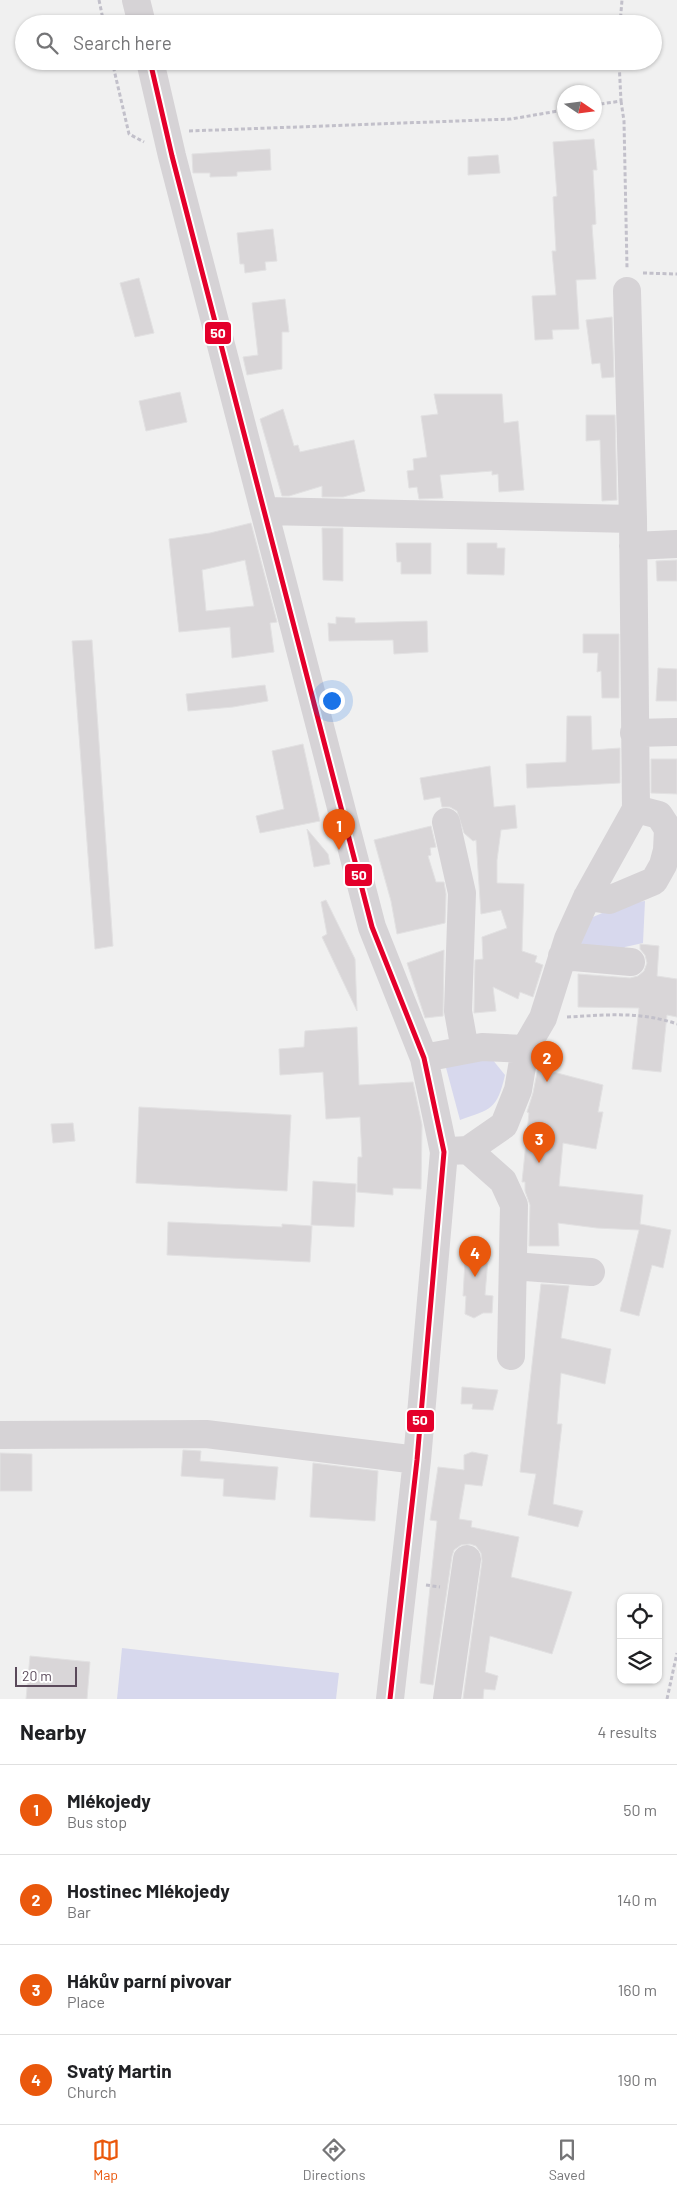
<!DOCTYPE html>
<meta charset="utf-8">
<style>
body{margin:0;font-family:Barlow,sans-serif;background:#f2f2f2;color:#202124}
.controls{position:absolute;right:15px;bottom:15px;display:grid;overflow:hidden;border-radius:10px;box-shadow:0 1px 4px #0004}
.controls button{width:45px;height:45px;display:grid;place-items:center;padding:0;border:0;border-bottom:1px solid #e0e0e0;background:#fff;color:#202124;font:25px sans-serif}
.compass{position:absolute;left:557px;top:85px;width:45px;height:45px;border-radius:50%;background:#fff;box-shadow:0 1px 4px #0004;rotate:103deg}
.scale{position:absolute;left:15px;bottom:12px;width:62px;box-sizing:border-box;padding-left:5px;border:2px solid #5a495a;border-top:0;font-size:14px;line-height:18px;white-space:nowrap;color:#5a495a;-webkit-text-stroke:4px #fff;paint-order:stroke}
.you{position:absolute;left:331px;top:700px;width:18px;height:18px;margin:-12px;border:4px solid #fff;border-radius:50%;background:#1a73e8;box-shadow:0 0 0 8px #1a73e833}
.badge{display:grid;place-items:center;width:32px;height:32px;border-radius:50%;background:#ea580c;color:#fff;font-size:16px;font-weight:700}
.pin{position:absolute;translate:-50% -41px;filter:drop-shadow(0 1px 2px #0008)}
.pin::after{content:'';position:absolute;top:26px;width:18px;height:15px;background:inherit;clip-path:polygon(0 0,100% 0,50% 100%)}
.list{margin:0;padding:0;list-style:none}
h2{display:flex;justify-content:space-between;align-items:center;height:65px;margin:0;padding:0 20px;font-size:21px}
h2 small{font-size:16px;font-weight:400;color:#757577}
.list li{display:grid;grid-template-columns:32px 1fr auto;gap:15px;align-items:center;box-sizing:border-box;height:90px;padding:0 20px;border-top:1px solid #e0e0e0}
.list b{display:block;font-size:19px;white-space:nowrap}
.list p{margin:0;font-size:16px;white-space:nowrap;color:#757577}
.list em{font-size:16px;font-style:normal;color:#757577}
.icon{flex:none;width:28px;height:28px;fill:none;stroke:currentColor;stroke-width:2;stroke-linecap:round;stroke-linejoin:round}
.map{position:relative;flex:none;width:677px;height:1699px;overflow:hidden}
.search{position:absolute;background:#fff;box-shadow:0 1px 4px #0004;left:15px;right:15px;top:15px;height:55px;display:flex;align-items:center;gap:12px;box-sizing:border-box;padding:0 18px;border-radius:28px;color:#757577;font-size:19px}
.sheet{height:425px;background:#fff}
nav{display:flex;justify-content:space-around;align-items:center;box-sizing:border-box;height:70px;border-top:1px solid #e0e0e0;background:#fff;font-size:14px;color:#757577}
nav a{display:grid;justify-items:center;gap:2px}
nav .on{color:#ea580c}
.map>svg:first-child{display:block}
.green{fill:#d7d8ed}
.building{fill:#d9d6d8;stroke:#e2e1e2;fill-rule:evenodd}
.lines{fill:none;stroke-linecap:round;stroke-linejoin:round}
.path{stroke:#c2c0ca;stroke-width:3;stroke-dasharray:4 2.5;stroke-linecap:butt}
.minor{stroke:#d6d3d6;stroke-width:28}
.bus-1-casing{stroke:#fff;stroke-width:9}
.bus-1{stroke:#e4002b;stroke-width:5}
.line-badge{stroke:#fff;stroke-width:2}
.badge-label{font-size:14px;text-anchor:middle;font-weight:bold;fill:#fff}
</style>
<div class="map">
<svg width="677" height="1699" viewBox="0 0 677 1699">
<rect width="100%" height="100%" fill="#f0f0f0"/>
<path class="green" d="M645,901L643,943L625,947L619,955L575,946L593,917L623,904Z
M492,1059L505,1075C497,1110 491,1109 460,1120L445,1064Z
M122,1648L339,1673L336,1699H117Z"/>
<path class="building" d="M594,139L597,170H593L596,224L592,225L596,279L576,280L579,329L552,330L553,339L535,340L532,296L556,295L552,251H556L553,197L557,196L553,142Z
M270,149L271,170L237,172V176L210,177V173H193L192,154Z
M498,155L500,173L468,175V157Z
M273,229L277,261L265,262L266,270L245,273L244,264H240L237,233Z
M139,278L154,333L135,337L120,283Z
M285,299L289,332H282V369L247,375L243,357L258,355L252,303Z
M612,317L614,377L602,378L600,363L592,364L586,320Z
M180,392L187,422L146,431L139,401Z
M434,394H502L504,423L518,421L524,490L499,492L498,474L492,475V471L440,475L443,498L419,499L417,487L409,488L407,471L414,470L413,459L427,457L421,416L438,414Z
M283,409L294,446L298,445L300,452L354,440L365,491L343,497H322V486L289,496H282L260,419Z
M586,415H615L617,500L602,501L600,440L586,441Z
M251,523L277,622L270,623L274,652L232,658L230,627L179,632L169,539L210,533ZM245,560L254,606L206,611L202,570Z
M322,528H343V581L323,580Z
M396,543H431V574H401V562H397Z
M467,543H497V548H505L504,575L467,574Z
M677,560V581H657L656,561Z
M336,617L355,618V623L427,621L428,652L394,654L393,640L329,641L328,623L336,624Z
M583,634H619V698H602L601,671L597,672L598,653H583Z
M92,640L113,946L95,949L72,641Z
M658,668L677,669V701H656Z
M265,685L268,701L233,707L188,711L186,694Z
M567,716H591L592,750L620,748V783L527,788L526,764L566,762Z
M303,744L320,821L260,833L256,816L284,809L272,751Z
M651,759H677V794L651,793Z
M490,766L494,807L515,805L517,828L501,830L497,860V883L524,884L522,951L537,956L535,962L543,965L533,997L520,992L518,999L493,987L496,1011L474,1013L475,960L483,959L482,937L507,928L501,910L481,914L476,840L473,841L464,833L457,811L450,807H442L440,797L424,800L420,778Z
M431,826L436,847L430,848L431,855L428,856L436,882H444L446,894L445,923L397,934L391,901L374,840Z
M307,829L328,854L330,864L314,867Z
M326,900L355,959L357,1011L322,937L327,934L321,902Z
M640,944L659,946L657,976L677,979V1017L667,1015L661,1072L632,1069L639,1008L578,1007V974L630,978L638,976L644,971L647,963L645,955L640,949Z
M444,950L443,1016L425,1018L407,963Z
M357,1027L359,1085L413,1082L422,1125L421,1189L393,1188V1195L357,1192L358,1157H362L360,1117L326,1119L323,1072L280,1075L279,1049L304,1047L305,1031Z
M538,1068L603,1085L598,1112H603L596,1149L563,1143L559,1186L643,1195L640,1224L671,1230L663,1268L652,1265L639,1316L620,1311L639,1230L597,1228L558,1223L559,1246H529L530,1205L525,1191V1182H522L529,1113L527,1112L533,1093Z
M139,1107L291,1115L287,1191L136,1183Z
M73,1123L75,1141L53,1143L51,1124Z
M313,1181L356,1184L354,1227L311,1225Z
M168,1222L282,1227V1224L312,1226L310,1262L167,1255Z
M466,1242L485,1243L484,1259H488L485,1295L493,1296L492,1313H483L474,1318L465,1314L466,1296H463Z
M541,1284L569,1286L561,1338L611,1349L605,1384L561,1373L557,1424H562L553,1504L583,1511L578,1527L528,1515L536,1474L520,1472Z
M462,1387L498,1390L493,1410L472,1409L473,1404H461Z
M183,1450L201,1451L200,1461L278,1467L275,1500L223,1496L224,1479L181,1476Z
M472,1452L488,1455L482,1486L465,1484L459,1519L472,1521L471,1527L519,1537L511,1577L572,1592L552,1654L490,1636L485,1672L498,1676L495,1690L484,1689L483,1699H463L482,1561L481,1553L476,1546L470,1544L461,1545L454,1550L452,1556L433,1685L420,1683L437,1521L430,1520L438,1467L464,1470V1455Z
M0,1453L32,1454V1491H0Z
M313,1463L378,1471L375,1521L310,1517Z
M30,1656L90,1662L87,1699H26Z"/>
<g class="lines">
<path class="path" d="M99,0L104,24
M620,24L622,0
M112,61L129,134L144,142
M621,101L624,121L627,268
M594,105L621,101L619,61
M189,131L511,119L564,110
M643,273L677,274
M567,1017C605,1015 640,1011 677,1024
M426,1585L440,1587
M667,1699L677,1653"/>
<path class="minor" d="M136,0L142,24
M150,61L172,156L372,927L424,1058L444,1152L417,1460L390,1699
M264,511L633,519
M633,546L677,544
M634,733L677,732
M446,822L462,893L458,1011L465,1050
M587,897L609,900L654,881L663,865L667,850L668,829L659,815L636,809
M562,956L631,962
M424,1058L482,1047L525,1049L543,1018L568,939L587,897L636,809L633,519L627,291
M468,1150L503,1181L514,1205L511,1356
M450,1151L468,1150L504,1125L518,1090L525,1049
M513,1266L591,1272
M0,1435L206,1434L417,1460
M447,1699L467,1559"/>
<g class="bus-1-casing">
<path id="bus-1" d="M150,61L172,156L372,927L424,1058L444,1152L417,1460L390,1699"/>
</g>
<use href="#bus-1" class="bus-1"/>
</g>
<g class="line-badge">
<rect x="204" y="321" width="28" height="24" rx="5" fill="#e4002b"/>
<rect x="344" y="863" width="29" height="24" rx="5" fill="#e4002b"/>
<rect x="406" y="1409" width="29" height="24" rx="5" fill="#e4002b"/>
</g>
<g class="badge-label">
<text x="218" y="338">50</text>
<text x="359" y="880">50</text>
<text x="420" y="1425">50</text>
</g>
</svg>
<div class="controls">
<button><svg class="icon" aria-label="locate" viewBox="0 0 24 24"><circle cx="12" cy="12" r="6"/><path d="M12 2v4M12 18v4M2 12h4M18 12h4"/></svg></button>
<button><svg class="icon" aria-label="layers" viewBox="0 0 24 24"><path d="M12 4l9 5-9 5-9-5zM3 14l9 5 9-5"/></svg></button>
</div>
<svg class="compass" viewBox="-18 -18 36 36"><path d="M0-13l5 13h-10z" fill="#e53935"/><path d="M0 13l5-13h-10z" fill="#757577"/></svg>
<div class="scale">20 m</div>
<div class="you"></div>
<div class="pin badge" style="left:339px;top:850px">1</div>
<div class="pin badge" style="left:547px;top:1082px">2</div>
<div class="pin badge" style="left:539px;top:1163px">3</div>
<div class="pin badge" style="left:475px;top:1277px">4</div>
<div class="search"><svg class="icon" aria-label="search" viewBox="0 0 24 24"><circle cx="10" cy="10" r="6"/><path d="M15 15l6 6"/></svg>Search here</div>
</div>
<section class="sheet">
<h2>Nearby<small>4 results</small></h2>
<ul class="list">
<li><span class="badge">1</span><div><b>Mlékojedy</b><p>Bus stop</p></div><em>50 m</em></li>
<li><span class="badge">2</span><div><b>Hostinec Mlékojedy</b><p>Bar</p></div><em>140 m</em></li>
<li><span class="badge">3</span><div><b>Hákův parní pivovar</b><p>Place</p></div><em>160 m</em></li>
<li><span class="badge">4</span><div><b>Svatý Martin</b><p>Church</p></div><em>190 m</em></li>
</ul>
</section>
<nav>
<a class="on"><svg class="icon" aria-label="map" viewBox="0 0 24 24"><path d="M3 6l6-2 6 2 6-2v14l-6 2-6-2-6 2zM9 4v14M15 6v14"/></svg>Map</a>
<a><svg class="icon" aria-label="directions" viewBox="0 0 24 24"><path d="M12 3l9 9-9 9-9-9zM9 14v-3h6M13 9l2 2-2 2"/></svg>Directions</a>
<a><svg class="icon" aria-label="saved" viewBox="0 0 24 24"><path d="M7 4h10v16l-5-4-5 4z"/></svg>Saved</a>
</nav>
